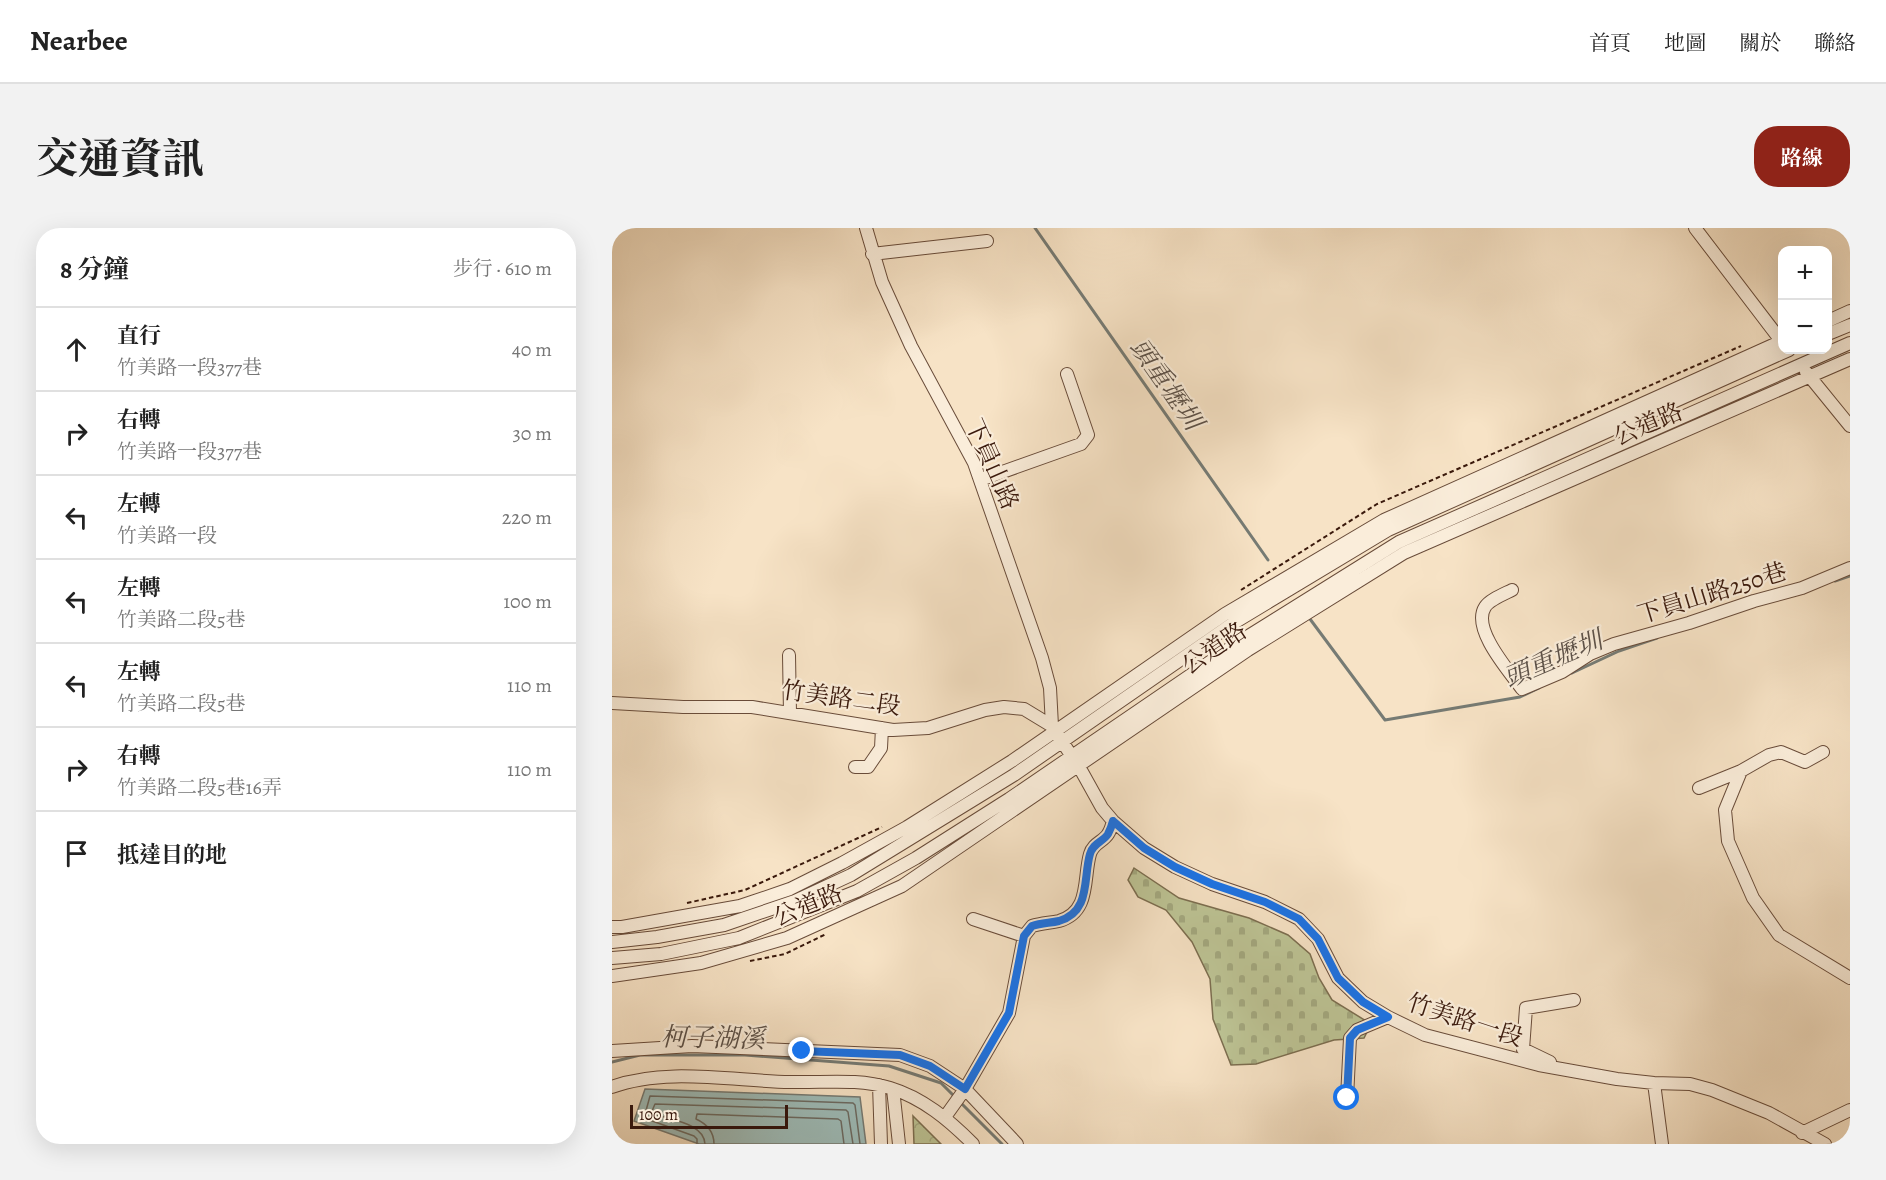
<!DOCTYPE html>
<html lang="zh-TW">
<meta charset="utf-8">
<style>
body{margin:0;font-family:Alegreya,"Noto Serif TC",serif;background:#f2f2f2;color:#222}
.controls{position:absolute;right:18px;top:18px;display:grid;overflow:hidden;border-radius:12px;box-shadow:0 6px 24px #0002}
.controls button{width:54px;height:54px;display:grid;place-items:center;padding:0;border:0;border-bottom:2px solid #e0e0e0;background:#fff;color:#222;font:30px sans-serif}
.scale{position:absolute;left:18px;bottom:15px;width:158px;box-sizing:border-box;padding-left:6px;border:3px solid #3a190c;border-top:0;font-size:16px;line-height:21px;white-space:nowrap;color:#3a190c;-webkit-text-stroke:4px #faedda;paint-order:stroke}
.stop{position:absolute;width:18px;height:18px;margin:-14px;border:4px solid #1a73e8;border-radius:50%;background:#fff}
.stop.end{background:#1a73e8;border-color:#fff;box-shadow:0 2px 6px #0008}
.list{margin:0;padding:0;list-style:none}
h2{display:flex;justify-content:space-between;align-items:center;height:78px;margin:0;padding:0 24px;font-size:26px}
h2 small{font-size:20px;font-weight:400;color:#767676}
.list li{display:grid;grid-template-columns:39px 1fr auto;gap:18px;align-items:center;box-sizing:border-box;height:84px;padding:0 24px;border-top:2px solid #e0e0e0}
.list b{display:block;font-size:22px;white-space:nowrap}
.list p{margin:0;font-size:20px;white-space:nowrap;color:#767676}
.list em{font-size:20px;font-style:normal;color:#767676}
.icon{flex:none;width:33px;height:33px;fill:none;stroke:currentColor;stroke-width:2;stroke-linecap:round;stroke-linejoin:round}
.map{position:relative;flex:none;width:1238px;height:916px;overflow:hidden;border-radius:24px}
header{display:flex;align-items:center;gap:36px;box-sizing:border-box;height:84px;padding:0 30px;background:#fff;border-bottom:2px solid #e0e0e0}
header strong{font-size:28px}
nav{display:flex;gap:33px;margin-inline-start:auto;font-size:21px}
.intro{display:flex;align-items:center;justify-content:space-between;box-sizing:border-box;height:144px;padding:0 36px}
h1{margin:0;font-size:42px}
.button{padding:15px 27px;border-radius:24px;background:#8f2418;color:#fff;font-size:21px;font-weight:700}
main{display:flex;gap:36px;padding:0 36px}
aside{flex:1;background:#fff;border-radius:24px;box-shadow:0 6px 24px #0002}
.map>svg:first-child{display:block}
.cemetery{fill:url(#cemetery-stones);stroke:#7c6e50;stroke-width:1.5}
.park{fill:url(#park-crowns);stroke:#7c6e50;stroke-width:1.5}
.water{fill:#9ebdba;stroke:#767b74;stroke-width:1.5}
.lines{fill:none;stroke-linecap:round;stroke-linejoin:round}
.shore{stroke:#6c6b63;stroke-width:1.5}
.stream{stroke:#767b74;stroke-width:3}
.minor-casing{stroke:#694c3a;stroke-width:14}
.path{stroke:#3a190c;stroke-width:2;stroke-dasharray:4.5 3;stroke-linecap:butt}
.minor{stroke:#faedda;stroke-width:12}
.route{stroke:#1a73e8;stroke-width:8}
.labels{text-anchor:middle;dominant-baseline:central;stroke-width:4.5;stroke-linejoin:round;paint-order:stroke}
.street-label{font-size:24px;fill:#3a190c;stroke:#faedda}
.water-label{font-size:26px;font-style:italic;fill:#5d5249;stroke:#faedda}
</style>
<header>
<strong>Nearbee</strong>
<nav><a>首頁</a><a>地圖</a><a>關於</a><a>聯絡</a></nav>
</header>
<div class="intro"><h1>交通資訊</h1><a class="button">路線</a></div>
<main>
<aside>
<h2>8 分鐘<small>步行 · 610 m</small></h2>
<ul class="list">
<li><svg class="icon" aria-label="ahead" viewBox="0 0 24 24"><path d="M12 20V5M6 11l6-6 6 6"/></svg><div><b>直行</b><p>竹美路一段377巷</p></div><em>40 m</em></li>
<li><svg class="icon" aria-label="right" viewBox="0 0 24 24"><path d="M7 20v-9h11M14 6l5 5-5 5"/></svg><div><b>右轉</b><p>竹美路一段377巷</p></div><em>30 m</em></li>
<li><svg class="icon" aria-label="left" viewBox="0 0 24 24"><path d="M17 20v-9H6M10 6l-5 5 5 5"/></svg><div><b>左轉</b><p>竹美路一段</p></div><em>220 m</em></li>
<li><svg class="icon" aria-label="left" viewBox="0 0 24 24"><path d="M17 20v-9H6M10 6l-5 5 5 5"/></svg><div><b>左轉</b><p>竹美路二段5巷</p></div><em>100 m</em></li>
<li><svg class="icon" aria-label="left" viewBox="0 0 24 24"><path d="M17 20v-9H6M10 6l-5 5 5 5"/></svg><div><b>左轉</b><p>竹美路二段5巷</p></div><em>110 m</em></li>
<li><svg class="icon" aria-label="right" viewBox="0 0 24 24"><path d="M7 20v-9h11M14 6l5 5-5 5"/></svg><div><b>右轉</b><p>竹美路二段5巷16弄</p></div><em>110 m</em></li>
<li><svg class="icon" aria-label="arrive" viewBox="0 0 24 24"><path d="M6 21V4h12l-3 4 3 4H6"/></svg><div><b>抵達目的地</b></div></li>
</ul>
</aside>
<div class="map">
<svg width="1238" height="916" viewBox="0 0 1238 916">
<defs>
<pattern id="cemetery-stones" width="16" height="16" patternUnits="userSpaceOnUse" patternTransform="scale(1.5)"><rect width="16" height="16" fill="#bdc495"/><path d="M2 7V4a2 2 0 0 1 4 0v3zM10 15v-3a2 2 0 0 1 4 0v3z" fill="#a3a87f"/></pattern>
<pattern id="park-crowns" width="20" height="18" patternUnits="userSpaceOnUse" patternTransform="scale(1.5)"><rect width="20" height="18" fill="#bdc495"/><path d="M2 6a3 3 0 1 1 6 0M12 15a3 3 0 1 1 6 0" fill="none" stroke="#a3a87f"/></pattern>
</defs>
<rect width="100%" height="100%" fill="#f7e3c6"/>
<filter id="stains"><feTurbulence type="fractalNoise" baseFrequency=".00333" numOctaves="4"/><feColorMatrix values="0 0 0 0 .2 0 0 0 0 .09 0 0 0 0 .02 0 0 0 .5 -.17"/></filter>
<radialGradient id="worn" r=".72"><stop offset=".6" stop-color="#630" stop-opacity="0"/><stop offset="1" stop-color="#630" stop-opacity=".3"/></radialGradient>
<path class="cemetery" d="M522,640L567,670L637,690L676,707L698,726L707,750L720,772L759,796L752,810L722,812L644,836L619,837L601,791L598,751L580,714L554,682L526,669L516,652Z"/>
<path class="park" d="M301,888L329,916H302Z"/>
<path class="water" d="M33,861L248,869L254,916H87L22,893Z"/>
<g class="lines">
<path class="shore" d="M85,916V911L82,908L32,890L38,868L241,875L243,877L248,916
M93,916C92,895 58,892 42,886L40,883L43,876L234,882L236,884L241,916
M102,916C102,903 95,896 84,891L85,886L226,891L229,893L232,916"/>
<path class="stream" d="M423,0L656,332
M1223,353L1238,348
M698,391L773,492L908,469L927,460
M960,445L1007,423L1045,410
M0,834L28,827H133L277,838L329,855L342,868
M347,873L390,916"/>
<g class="minor-casing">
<path id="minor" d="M254,0L270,54L299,118L362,235L430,430L438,460L440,498
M1083,0L1170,114
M260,26L375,13
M1216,93L1238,83
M1216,106L1238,97
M1194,144L1238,198
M368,252L469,216L476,207L455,146
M900,362C892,366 877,372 873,379C859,401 898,444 910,461L950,444L978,426L1002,416L1077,395L1142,373L1190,360L1238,340
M177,427L178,485
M0,475L71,479H140L281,502L316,500L373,482L392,479L412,481L440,498L470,544L490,580L501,593L532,620L563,639L600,656L653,674L687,691L706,711L726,750L751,774L776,789L813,807L927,837L1005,851L1042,855L1078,856L1100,862L1157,885L1213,916
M243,539H256L269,520L270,500
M1129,543L1113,582L1116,613L1141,670L1167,707L1238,750
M1087,560L1129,543L1157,527L1169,524L1193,534L1211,524
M361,691L412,708
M0,699H10L128,678L178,661L230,635L295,599L400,533L613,386L772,292L1170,113
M0,714L45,709L112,697L183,673L239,647L402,547L620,396L776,302L1177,122
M0,730L49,726L127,710L245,663L304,630L397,571L630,412L787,314L1238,115
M0,748L89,735L175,710L290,658L636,422L792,325L1238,131
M0,823L80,818L288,827L318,838L353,861L405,916
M938,834L911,821L914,780L962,772
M1042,855L1050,916
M267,857L269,916
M0,859C53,839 122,853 178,854C212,855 245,850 278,860C311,870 337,892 361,916
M281,861L287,916
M735,870L738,810L745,802L776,789
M333,889L353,861L397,785L412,708L420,698C429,695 438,695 447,693C479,684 471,650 478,626C481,615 491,614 496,606C498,603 500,597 501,593
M1190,905L1238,882"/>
</g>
<path class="path" d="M629,362L765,276L1129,118
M75,675L133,662L270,599
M138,733L173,726L214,706"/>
<use href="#minor" class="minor"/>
</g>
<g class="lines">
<path class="route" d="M190,823L288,827L318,838L353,861L397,785L412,708L420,698C429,695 438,695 447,693C479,684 471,650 478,626C481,615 491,614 496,606C498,602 500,597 501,593L532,620L563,639L600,656L653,674L687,691L706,711L726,750L751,774L776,789L745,802L738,810L735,870"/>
</g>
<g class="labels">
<g class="street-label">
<text transform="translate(1036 196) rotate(-23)">公道路</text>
<text transform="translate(380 236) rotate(66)">下員山路</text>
<text transform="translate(1100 365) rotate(-17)">下員山路250巷</text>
<text transform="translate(602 420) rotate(-34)">公道路</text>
<text transform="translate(229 470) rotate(8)">竹美路二段</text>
<text transform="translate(196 677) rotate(-22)">公道路</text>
<text transform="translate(853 792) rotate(18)">竹美路一段</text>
</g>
<g class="water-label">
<text transform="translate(554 156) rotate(55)">頭重壢圳</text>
<text transform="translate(941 431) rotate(-23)">頭重壢圳</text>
<text transform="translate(101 810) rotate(1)">柯子湖溪</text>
</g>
</g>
<rect width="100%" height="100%" filter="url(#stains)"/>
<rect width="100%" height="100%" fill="url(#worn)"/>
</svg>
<div class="controls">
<button>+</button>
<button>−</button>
</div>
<div class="scale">100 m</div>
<div class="stop" style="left:735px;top:870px"></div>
<div class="stop end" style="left:190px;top:823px"></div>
</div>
</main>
